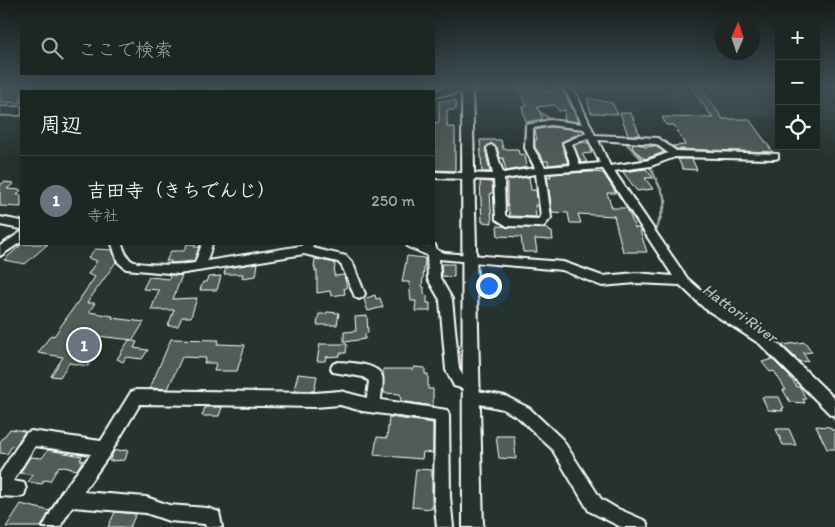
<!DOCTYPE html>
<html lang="ja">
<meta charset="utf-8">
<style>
body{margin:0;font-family:Itim,"Klee One",sans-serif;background:#29322f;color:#f1f3f6}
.controls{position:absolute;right:15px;top:15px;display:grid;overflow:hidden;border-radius:0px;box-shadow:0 5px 20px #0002}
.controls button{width:45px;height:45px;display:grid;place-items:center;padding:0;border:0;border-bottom:1px solid #3a4340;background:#1c2622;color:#f1f3f6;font:25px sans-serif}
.compass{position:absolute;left:715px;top:15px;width:45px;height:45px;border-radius:50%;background:#1c2622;box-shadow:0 5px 20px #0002;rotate:3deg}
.you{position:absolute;left:488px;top:285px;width:18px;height:18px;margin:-12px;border:4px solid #fff;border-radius:50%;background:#1a73e8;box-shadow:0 0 0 8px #1a73e833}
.badge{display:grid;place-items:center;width:32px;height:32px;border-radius:50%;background:#ffd166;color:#fff;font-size:16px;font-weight:700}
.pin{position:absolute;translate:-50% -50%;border:2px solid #fff;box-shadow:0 1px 5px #0006}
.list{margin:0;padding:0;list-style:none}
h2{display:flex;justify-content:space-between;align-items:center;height:65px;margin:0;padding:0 20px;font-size:21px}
h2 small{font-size:16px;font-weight:400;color:#a0a5a5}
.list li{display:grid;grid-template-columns:32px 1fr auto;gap:15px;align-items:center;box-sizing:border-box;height:90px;padding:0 20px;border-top:1px solid #3a4340}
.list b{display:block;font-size:19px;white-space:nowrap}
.list p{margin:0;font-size:16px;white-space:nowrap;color:#a0a5a5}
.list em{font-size:16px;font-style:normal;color:#a0a5a5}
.icon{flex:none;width:28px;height:28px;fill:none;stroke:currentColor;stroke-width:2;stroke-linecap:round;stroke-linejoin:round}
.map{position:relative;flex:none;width:835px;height:527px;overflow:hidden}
.search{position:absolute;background:#1c2622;box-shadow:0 5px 20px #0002;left:20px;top:20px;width:415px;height:55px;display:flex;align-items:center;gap:12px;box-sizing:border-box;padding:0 18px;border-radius:0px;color:#a0a5a5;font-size:19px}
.panel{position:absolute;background:#1c2622;box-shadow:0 5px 20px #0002;left:20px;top:90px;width:415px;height:155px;border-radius:0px}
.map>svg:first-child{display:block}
.built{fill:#333f3a}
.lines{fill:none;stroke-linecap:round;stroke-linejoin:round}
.stream-far2{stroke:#a4a9a7;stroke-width:2.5}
.stream-far1{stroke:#a4a9a7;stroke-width:3}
.stream{stroke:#a4a9a7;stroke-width:4}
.building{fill:#515c57;stroke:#fff}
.minor-casing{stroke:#fff;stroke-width:4}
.tertiary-casing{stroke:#fff;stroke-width:4}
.trunk-casing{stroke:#fff;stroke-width:3}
.minor{fill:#26332d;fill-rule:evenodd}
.tertiary{fill:#26332d;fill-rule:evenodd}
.trunk{fill:#26332d;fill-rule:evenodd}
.labels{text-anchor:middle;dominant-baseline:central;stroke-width:4.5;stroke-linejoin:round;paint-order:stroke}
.water-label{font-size:16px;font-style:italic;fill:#b3b8b6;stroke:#26332d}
</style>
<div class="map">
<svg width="835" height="527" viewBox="0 0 835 527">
<rect width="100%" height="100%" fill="#26332d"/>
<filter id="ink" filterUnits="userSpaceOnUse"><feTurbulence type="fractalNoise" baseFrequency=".02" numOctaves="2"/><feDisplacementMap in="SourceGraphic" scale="10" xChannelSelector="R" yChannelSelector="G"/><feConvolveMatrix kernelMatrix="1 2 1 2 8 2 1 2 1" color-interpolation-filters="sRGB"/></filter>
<g filter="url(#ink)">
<path class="built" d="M664,86H779V117H682Z
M816,86H835V122H816Z"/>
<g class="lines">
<path class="stream-far2" d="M537,110L548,118L563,122
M627,144L650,167L665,198"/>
<path class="stream-far1" d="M656,230L666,201L664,197
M662,259L672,274"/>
<path class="stream" d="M830,413L835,418"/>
</g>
<path class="building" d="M516,86H540L545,92L560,87L567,98L579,122L564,120L565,110L559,111L555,105L537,107L543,119L526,122L522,107L527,106Z
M690,86H699L723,119H749L773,152L677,149L672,146L685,145L674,125H666L662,117L713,118Z
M0,87H21V103L0,102Z
M587,98L612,103L618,114L591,113Z
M439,101H456V110H447V127H455V171L434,170V122L439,123Z
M620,113H631L640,135H628Z
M550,127L579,130L580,133L561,142L568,163L548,165V161H544L535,147V140H537L535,130Z
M480,140H501L503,149H518L519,154L525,155L527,167L506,171L503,158H500L497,147L491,143L485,148L490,172H482Z
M584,142L589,143L592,151H590L592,153L582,154L587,162L581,163L574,145Z
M632,144L644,145V147L655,146L664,152L645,159L633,149Z
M678,159H692L697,170L683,169Z
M646,169L653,178H645L653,189L637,191L623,172Z
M592,172L603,173L616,193H607L612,208H627L635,228H639L647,252H623L614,216L578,214L581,223H570L568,213L552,212L547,176L551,177L550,174Z
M529,177L531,190H536L538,205H535L536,217L510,216L507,203V180Z
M480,181L491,182L492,184L493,193H490L492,223L482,222Z
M4,182L14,183L7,189L21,190L17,195H21V207L0,206V185Z
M497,226L549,229V231L552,232L553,240L535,239L537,252H523L521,237L498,236Z
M22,244H48L25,264L4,260Z
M187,244H196L194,247H199L194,261L171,263V261H166L171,251H184Z
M95,249L112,250L116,262L87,303H95L89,312L113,316L112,318L144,322L133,340L97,336L87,351L97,352L88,366L69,363L60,377L51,376L63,357L38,353L51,335L54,336L95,277L88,274L97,261L88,258Z
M407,256L424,258L425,260L422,286L424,287V293L427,296V303H430V311H415L416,301H411L409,282H402Z
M315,259L335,263L334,276L344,275L347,288H344L345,294L331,296L330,291L317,293V271H315V267H314Z
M258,263L256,276L242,278L243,274H224L226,268Z
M441,264H454V277L442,276Z
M170,275H182L173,299L197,298L191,317H182L178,326H168L174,310H151L159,290L143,289L149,277L169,279Z
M221,276L217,290H200L203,282H206L208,277Z
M375,295L376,299L380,298L383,307L368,311L364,299Z
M327,312L339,313L337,325H317L319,314H326Z
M367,316L368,333L365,334V339L344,342V332L356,331L355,317Z
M171,339L219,340L217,344L245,345L237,371H214L216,363H204L206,358L182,357L168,389L150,388Z
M129,340L137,342L134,348L148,350L142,359L126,357L123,362L117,359Z
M805,342L812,352L803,353L808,361L800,362L782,345Z
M320,344H347L346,353H340L339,356L326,357L325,361H317Z
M772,359L789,376L797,387H800L806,399H803L805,403L790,402L783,390H786L774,371L770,372L762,362Z
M414,367L425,368V374H428V389H433V406L401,401L400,394L384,393L383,369H414Z
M298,374L317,376L314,391L294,390Z
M762,397H779L784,408H782L783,411L768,410Z
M205,407H222L219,416H202Z
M389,417L433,423V453L423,452L422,459L374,455L377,437L387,438Z
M816,426L830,427L832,430H835V449H827Z
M10,429L25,431L15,447L12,446L7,454L0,453V442Z
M776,429H789L796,445H783Z
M496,436H514L516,459L499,458Z
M48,450L82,456L80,460H83L77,470L59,466L50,481L44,480L42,484L28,482L33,475L20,473L30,457L42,458Z
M128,450L125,460L109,461L114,451Z
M416,469L432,470V509L412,507Z
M21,504L50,511L41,527H6Z
M115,512L136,514L130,527H108Z"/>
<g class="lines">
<g class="minor-casing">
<path id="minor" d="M164,86H172L169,91H161Z
M211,86H219L217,91H209Z
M561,86H569L577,96L595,135L658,138L676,151L778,154V158L775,159L675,157L651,166L614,171L687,278L712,300L770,336L835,399V416L830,414L760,344L704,308L680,285L636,283L602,286L562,270L439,259L440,278L452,299L459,369L463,376L475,379L477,384L475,389L472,390L505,396L529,408L562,439L601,499L616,508L646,521L648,527H621L589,511L552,449L519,418L503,409L465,401L463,396L465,391L468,390L454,386L446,370L440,300L428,279L427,255L408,247L407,244H422L427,246L431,244L435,245L437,250L445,253L563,262L602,276L636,273L673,276L603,169L545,173L551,218L544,226L540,227L507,226L496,219L494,180L434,178V172L493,174L487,148L491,145L495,148L503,173L535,168L525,148L526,125L550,120L582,124L569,97ZM550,125L584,129L586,133L563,143L571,165L545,167L533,148V128ZM588,138L600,163L580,165L572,144ZM598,140L656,144L668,153L649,160L610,166ZM536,174L541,217L538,219L509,218L505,215L504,179Z
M0,217L21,221V229L0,225Z
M21,232V242L0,256V246Z
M112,244H122C124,250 126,257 132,261C141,266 183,265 195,263L202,244H212L207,261L301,246L303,244H314L312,248L346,256L353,264L365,294L363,297L359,299L355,297L342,266L338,262L304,254L179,274L126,269L118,262Z
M338,362C350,363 377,363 382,376C384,382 381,393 381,400L447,410L449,415L450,497L453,527H437L434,497L435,421L362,411L340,405L315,407L140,404L110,454L83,492L146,497L169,505L207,508L219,512L222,527H206L205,524L169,521L146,513L72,507L60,527H43L61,493L91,454L35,446L13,481L24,483L26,489L24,495L18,497L0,496V473L26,433L31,431L101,441L131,392L136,390L315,393L340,391L367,398L369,381L363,377L333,372L331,368L333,364Z"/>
</g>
<g class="tertiary-casing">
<path id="tertiary" d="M464,86H470L472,88L483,527H463L462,88Z"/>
</g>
<g class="trunk-casing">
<path id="trunk" d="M453,86H481L475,90L434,97V91H429Z
M0,107H21V115H0Z"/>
</g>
<use href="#minor" class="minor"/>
<use href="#tertiary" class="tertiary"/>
<use href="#trunk" class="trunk"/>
</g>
</g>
<linearGradient id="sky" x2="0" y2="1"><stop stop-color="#151c19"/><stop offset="0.54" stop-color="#415057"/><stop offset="1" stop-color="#415057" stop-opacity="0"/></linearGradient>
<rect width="835" height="160" fill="url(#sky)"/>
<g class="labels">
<g class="water-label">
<text transform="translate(740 313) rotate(36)">Hattori River</text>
</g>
</g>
</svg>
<div class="controls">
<button>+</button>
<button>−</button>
<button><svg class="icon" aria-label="locate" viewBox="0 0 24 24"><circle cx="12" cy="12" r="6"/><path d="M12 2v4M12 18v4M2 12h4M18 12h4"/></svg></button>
</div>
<svg class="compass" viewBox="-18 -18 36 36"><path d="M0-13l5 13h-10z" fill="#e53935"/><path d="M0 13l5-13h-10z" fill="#a0a5a5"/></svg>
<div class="you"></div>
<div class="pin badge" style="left:84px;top:345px;background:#6b7280">1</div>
<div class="search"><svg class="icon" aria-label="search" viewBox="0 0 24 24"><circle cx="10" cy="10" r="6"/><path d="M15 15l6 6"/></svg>ここで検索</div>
<section class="panel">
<h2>周辺<small></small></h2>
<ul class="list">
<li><span class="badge" style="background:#6b7280">1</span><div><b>吉田寺（きちでんじ）</b><p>寺社</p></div><em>250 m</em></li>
</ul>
</section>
</div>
